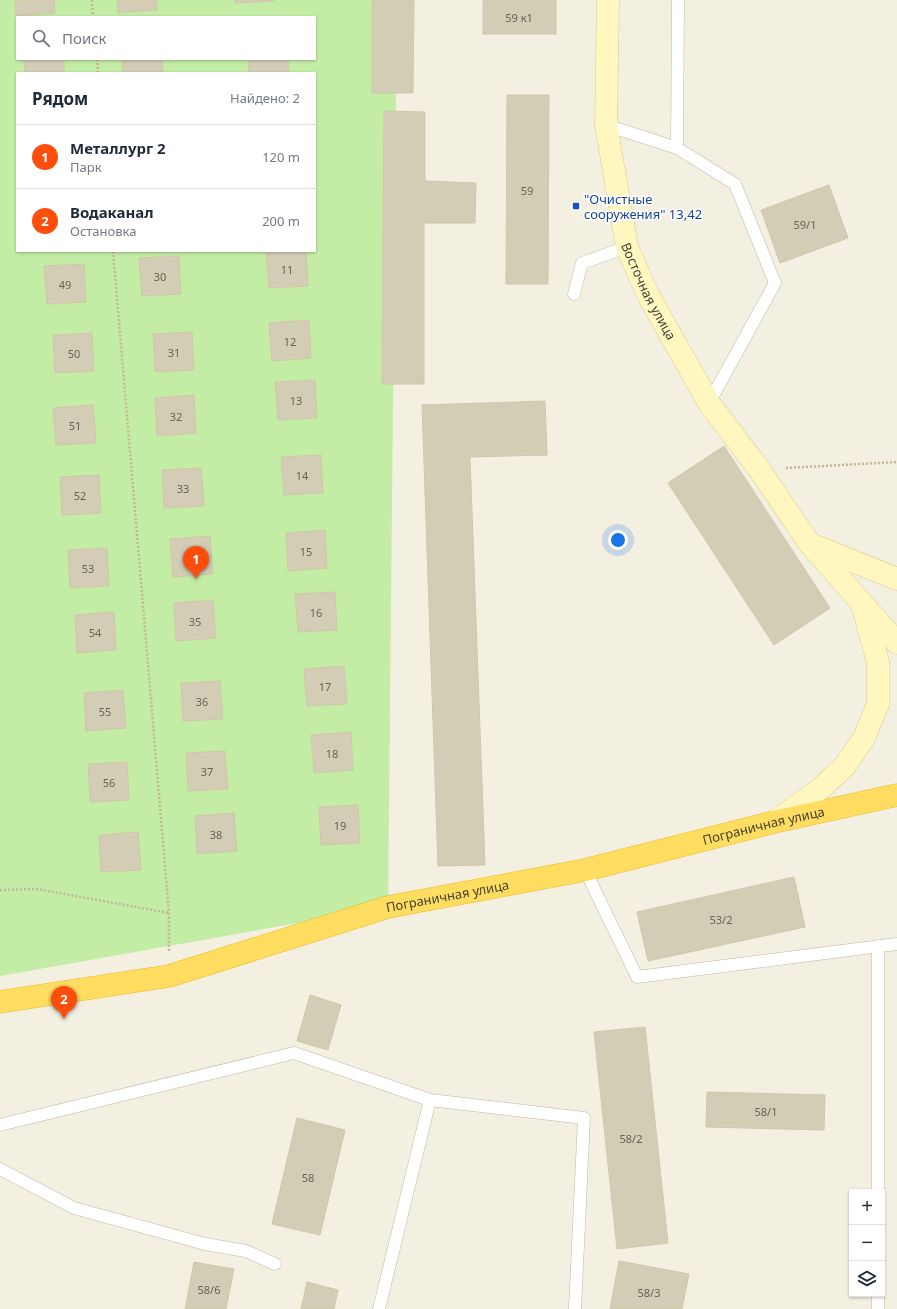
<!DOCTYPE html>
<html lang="ru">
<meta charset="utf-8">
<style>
body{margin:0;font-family:"Noto Sans",sans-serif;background:#f6f6f7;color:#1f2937}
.controls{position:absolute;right:12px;bottom:12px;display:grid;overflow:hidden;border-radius:0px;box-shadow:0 1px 3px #0004}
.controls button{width:36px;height:36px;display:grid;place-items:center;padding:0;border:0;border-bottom:1px solid #e0e1e3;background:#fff;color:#1f2937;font:20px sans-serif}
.you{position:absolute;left:618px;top:540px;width:14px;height:14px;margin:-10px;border:3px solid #fff;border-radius:50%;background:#1a73e8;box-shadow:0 0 0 6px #1a73e833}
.badge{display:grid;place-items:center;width:26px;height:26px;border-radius:50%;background:#ff4d0c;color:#fff;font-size:13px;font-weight:700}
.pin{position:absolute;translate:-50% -33px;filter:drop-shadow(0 1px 2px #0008)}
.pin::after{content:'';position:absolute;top:21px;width:14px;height:12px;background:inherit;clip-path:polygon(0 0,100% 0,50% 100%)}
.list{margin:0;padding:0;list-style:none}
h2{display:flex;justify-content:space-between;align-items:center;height:52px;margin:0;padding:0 16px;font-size:17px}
h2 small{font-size:13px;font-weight:400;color:#747a83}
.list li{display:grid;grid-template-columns:26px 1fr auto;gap:12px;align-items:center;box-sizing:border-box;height:64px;padding:0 16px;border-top:1px solid #e0e1e3}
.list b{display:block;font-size:15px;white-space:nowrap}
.list p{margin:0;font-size:13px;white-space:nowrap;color:#747a83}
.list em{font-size:13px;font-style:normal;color:#747a83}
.icon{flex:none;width:22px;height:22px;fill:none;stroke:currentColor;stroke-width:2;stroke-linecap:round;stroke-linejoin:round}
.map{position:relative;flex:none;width:897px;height:1309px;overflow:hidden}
.search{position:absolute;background:#fff;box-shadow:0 1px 3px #0004;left:16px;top:16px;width:300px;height:44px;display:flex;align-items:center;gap:10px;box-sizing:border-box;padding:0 14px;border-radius:0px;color:#747a83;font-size:15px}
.panel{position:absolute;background:#fff;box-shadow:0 1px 3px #0004;left:16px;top:72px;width:300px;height:180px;border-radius:0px}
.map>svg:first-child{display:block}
.green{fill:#c3eca5;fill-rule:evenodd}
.building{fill:#d4cdb6;stroke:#d1c6a8}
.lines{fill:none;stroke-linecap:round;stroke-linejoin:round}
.lane-casing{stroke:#beb9a4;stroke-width:13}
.secondary-casing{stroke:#d7cd8c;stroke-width:23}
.highway-casing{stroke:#ecba22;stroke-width:23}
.path{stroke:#c2b793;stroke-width:2.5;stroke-dasharray:2 2;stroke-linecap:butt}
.lane{stroke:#fff;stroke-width:12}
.secondary{stroke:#fff7bf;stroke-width:22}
.highway{stroke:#ffdd60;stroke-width:22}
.transit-dot{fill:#1a4fb4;stroke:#fff;stroke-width:1.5}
.labels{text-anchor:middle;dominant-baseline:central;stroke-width:3;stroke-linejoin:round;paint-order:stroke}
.number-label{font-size:11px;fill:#686253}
.transit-label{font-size:13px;fill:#164399;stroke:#fff;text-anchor:start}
.street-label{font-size:13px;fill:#443f32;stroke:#fff}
</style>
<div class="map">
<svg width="897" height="1309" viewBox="0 0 897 1309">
<rect width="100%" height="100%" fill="#f3efe1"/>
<path class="green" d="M0,0H397L388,907L0,976ZM17,17H315V59H17ZM17,73H315V251H17Z"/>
<path class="building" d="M15,0H54L55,13L16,16Z
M117,0H157V10L118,13Z
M235,0H274V1L235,3Z
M372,0H414L413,93H372Z
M483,0H556V34H483Z
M24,59H64V73H25Z
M122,59H162L163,73H123Z
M248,59H288L289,73H249Z
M507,95H549L548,284H506Z
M384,111L425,112V181L476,183L475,223H424V384H382Z
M829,185L848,238L780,263L761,210Z
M266,251H306L308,286L269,288Z
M179,256L181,294L142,296L139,258Z
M84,264L86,302L47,304L44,266Z
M309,320L311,358L272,361L269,323Z
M192,332L194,370L155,372L153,334Z
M92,333L94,371L55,373L53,335Z
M315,380L317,418L278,420L275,382Z
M194,395L196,433L157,436L155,398Z
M545,401L547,455L470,457L485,865L438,866L422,405Z
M93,405L96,443L56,445L53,408Z
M724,446L830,608L774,645L668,483Z
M321,455L323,493L284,495L281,457Z
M201,468L204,506L164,508L162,470Z
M99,475L101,513L62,515L60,477Z
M325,530L327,568L288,571L286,533Z
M210,536L213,574L173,577L170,539Z
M107,548L109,586L70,588L68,550Z
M335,592L337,630L298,632L295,594Z
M213,600L216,638L176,641L174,603Z
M114,612L116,650L77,653L75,615Z
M344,666L347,704L307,706L304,669Z
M220,681L223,719L183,721L181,683Z
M123,690L126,728L86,731L84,693Z
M351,732L353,770L314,773L311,735Z
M225,751L228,789L188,791L186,753Z
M127,762L129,800L90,802L88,764Z
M358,805L360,843L321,845L319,807Z
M234,813L237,851L197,854L195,816Z
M138,832L141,870L101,872L99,835Z
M794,877L805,927L648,961L637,912Z
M310,995L341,1005L328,1050L297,1041Z
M645,1027L668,1243L617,1249L594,1032Z
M707,1092L825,1095L824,1130L706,1127Z
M297,1118L345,1130L320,1235L272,1224Z
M619,1261L689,1274L682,1309H610Z
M194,1262L234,1269L226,1309H185Z
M307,1282L338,1290L334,1309H301Z"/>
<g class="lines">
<g class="lane-casing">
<path id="lane" d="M606,125L677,148L735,184L775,283L709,403
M677,148L678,0
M574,294L582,263L627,247
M585,870L637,977L897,944
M878,946V1192
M0,1125L294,1053L430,1100L584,1118L575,1309
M0,1169L74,1208L205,1244L246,1251L275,1264
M878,1294V1309
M379,1309L430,1100"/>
</g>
<g class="secondary-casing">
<g id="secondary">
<path id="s1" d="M608,0L606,125L627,247L648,295L709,403L759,469L809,543L897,643"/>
<path d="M813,545L897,579"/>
<path d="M774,822L820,789L844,767L864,738L878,704V662L863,608"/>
</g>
</g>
<g class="highway-casing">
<g id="highway">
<path id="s2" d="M0,1002L169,976L388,907L585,870L774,822L897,795"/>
</g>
</g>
<path class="path" d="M92,0L93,17
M97,59L98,73
M113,251L169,913V952
M786,468L897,462
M0,890L37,889L169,913"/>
<use href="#lane" class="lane"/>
<use href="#secondary" class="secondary"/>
<use href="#highway" class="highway"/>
</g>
<rect class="transit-dot" x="572" y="202" width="8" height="8" rx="2"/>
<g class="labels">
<g class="number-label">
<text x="519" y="17">59 к1</text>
<text x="527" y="190">59</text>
<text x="805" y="224">59/1</text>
<text x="287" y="269">11</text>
<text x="160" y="276">30</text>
<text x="65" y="284">49</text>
<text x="290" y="341">12</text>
<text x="174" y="352">31</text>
<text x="74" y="353">50</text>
<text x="296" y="400">13</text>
<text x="176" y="416">32</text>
<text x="75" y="425">51</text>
<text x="302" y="475">14</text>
<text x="183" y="488">33</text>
<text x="80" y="495">52</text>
<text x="306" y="551">15</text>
<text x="88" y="568">53</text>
<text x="316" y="612">16</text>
<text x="195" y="621">35</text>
<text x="95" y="632">54</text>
<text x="325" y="686">17</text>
<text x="202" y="701">36</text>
<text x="105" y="711">55</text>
<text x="332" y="753">18</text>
<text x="207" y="771">37</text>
<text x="109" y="782">56</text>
<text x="340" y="825">19</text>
<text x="216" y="834">38</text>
<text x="721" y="919">53/2</text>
<text x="766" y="1111">58/1</text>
<text x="631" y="1138">58/2</text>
<text x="308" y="1177">58</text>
<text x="209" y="1289">58/6</text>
<text x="649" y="1292">58/3</text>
</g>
<g class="transit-label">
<text x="584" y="199">"Очистные<tspan x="584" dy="15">сооружения" 13,42</tspan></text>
</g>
<g class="street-label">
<text stroke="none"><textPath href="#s1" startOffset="298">Восточная улица</textPath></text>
<text stroke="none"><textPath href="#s2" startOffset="785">Пограничная улица</textPath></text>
<text stroke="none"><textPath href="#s2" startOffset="461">Пограничная улица</textPath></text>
</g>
</g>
</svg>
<div class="controls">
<button>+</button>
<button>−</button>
<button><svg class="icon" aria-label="layers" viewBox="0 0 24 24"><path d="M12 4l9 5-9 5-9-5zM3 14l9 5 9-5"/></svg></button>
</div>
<div class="you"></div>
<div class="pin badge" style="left:196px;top:579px">1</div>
<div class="pin badge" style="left:64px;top:1019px">2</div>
<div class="search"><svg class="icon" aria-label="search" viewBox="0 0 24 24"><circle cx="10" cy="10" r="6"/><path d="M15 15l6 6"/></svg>Поиск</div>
<section class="panel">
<h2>Рядом<small>Найдено: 2</small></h2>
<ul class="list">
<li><span class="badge">1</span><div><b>Металлург 2</b><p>Парк</p></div><em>120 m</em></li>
<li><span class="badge">2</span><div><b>Водаканал</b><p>Остановка</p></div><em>200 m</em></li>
</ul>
</section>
</div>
